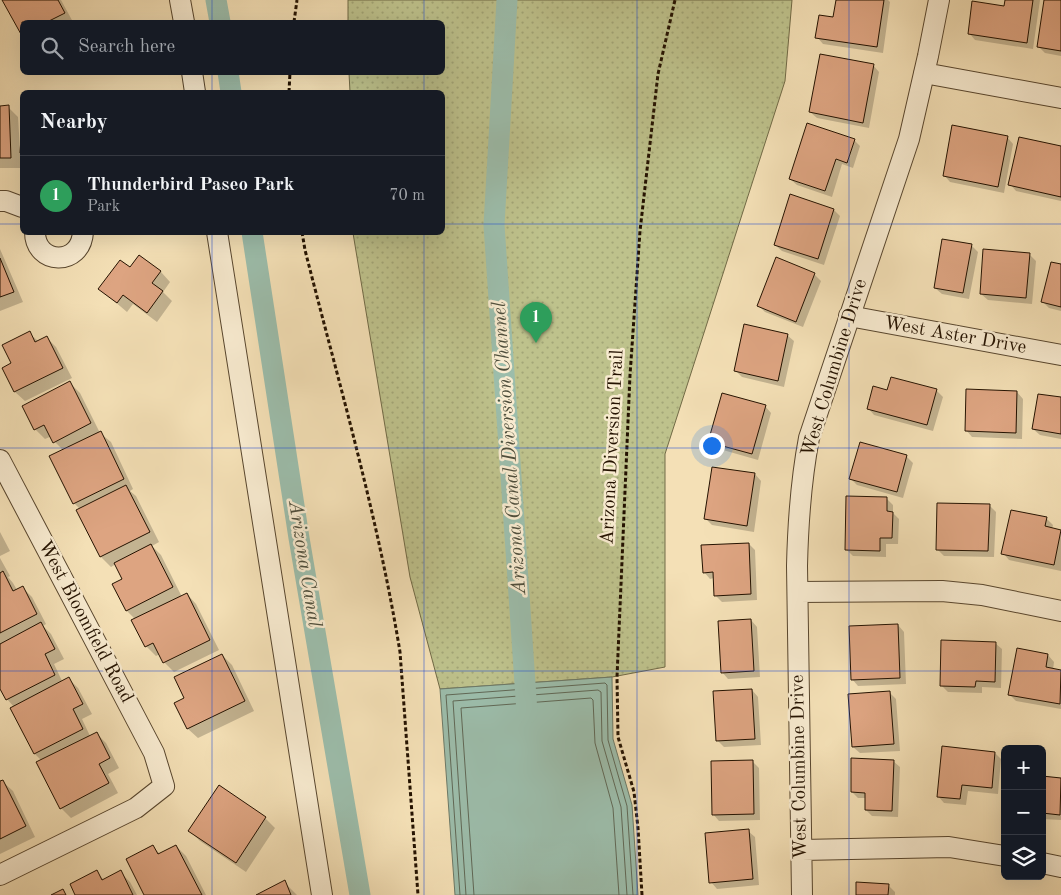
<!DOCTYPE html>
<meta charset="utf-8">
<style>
body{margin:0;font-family:"Old Standard TT",serif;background:#20242c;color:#f1f3f6}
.controls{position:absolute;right:15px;bottom:15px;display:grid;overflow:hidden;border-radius:8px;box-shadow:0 5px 20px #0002}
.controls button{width:45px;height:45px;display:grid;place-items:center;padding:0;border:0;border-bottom:1px solid #363941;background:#171b24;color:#f1f3f6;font:25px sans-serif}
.you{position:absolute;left:711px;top:445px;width:18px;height:18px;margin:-12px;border:4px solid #fff;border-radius:50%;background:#1a73e8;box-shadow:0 0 0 8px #1a73e833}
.badge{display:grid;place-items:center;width:32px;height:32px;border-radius:50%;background:#b45309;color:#fff;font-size:16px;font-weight:700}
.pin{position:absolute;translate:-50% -41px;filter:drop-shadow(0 1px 2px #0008)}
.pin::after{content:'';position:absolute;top:26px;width:18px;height:15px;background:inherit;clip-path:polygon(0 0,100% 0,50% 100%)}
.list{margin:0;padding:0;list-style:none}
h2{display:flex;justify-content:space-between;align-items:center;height:65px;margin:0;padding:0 20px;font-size:21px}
h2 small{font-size:16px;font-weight:400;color:#9ea1a6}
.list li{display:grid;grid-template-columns:32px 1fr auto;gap:15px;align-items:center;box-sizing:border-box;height:80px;padding:0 20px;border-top:1px solid #363941}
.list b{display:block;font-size:19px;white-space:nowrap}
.list p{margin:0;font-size:16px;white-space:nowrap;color:#9ea1a6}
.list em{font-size:16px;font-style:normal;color:#9ea1a6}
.icon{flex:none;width:28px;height:28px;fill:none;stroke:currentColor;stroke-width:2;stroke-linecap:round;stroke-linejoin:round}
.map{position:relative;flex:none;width:1061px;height:895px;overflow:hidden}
.search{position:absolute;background:#171b24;box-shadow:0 5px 20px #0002;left:20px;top:20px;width:425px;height:55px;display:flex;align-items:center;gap:12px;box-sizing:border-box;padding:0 18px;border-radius:8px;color:#9ea1a6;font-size:19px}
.panel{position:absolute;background:#171b24;box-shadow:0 5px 20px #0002;left:20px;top:90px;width:425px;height:145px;border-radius:8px}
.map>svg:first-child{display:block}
.grass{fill:url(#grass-dots);stroke:#716a46}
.water{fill:#9cbdab;stroke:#6c7967}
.shadow{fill:#0003}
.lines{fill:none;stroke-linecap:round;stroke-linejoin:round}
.shore{stroke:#606856;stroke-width:1}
.canal{stroke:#9cbdab;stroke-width:21}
.building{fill:#dda481;stroke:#241200}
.minor-casing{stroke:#58462e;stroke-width:22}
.path{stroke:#241200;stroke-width:3;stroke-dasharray:4 2.5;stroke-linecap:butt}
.minor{stroke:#f8ebd0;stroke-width:20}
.grid{fill:none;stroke:#1d4ed8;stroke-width:1;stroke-opacity:0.55}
.labels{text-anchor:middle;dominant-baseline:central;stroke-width:5;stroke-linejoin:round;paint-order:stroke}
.street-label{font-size:19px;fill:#241200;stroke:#f8ebd0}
.water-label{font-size:20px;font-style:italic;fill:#4e4e3c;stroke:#f8ebd0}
</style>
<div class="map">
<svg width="1061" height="895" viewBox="0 0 1061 895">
<defs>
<pattern id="grass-dots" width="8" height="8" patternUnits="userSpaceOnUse" patternTransform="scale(1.25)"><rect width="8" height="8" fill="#bec28c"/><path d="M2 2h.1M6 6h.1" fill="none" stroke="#a3a677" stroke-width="1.8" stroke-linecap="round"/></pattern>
</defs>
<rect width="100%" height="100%" fill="#f4e0b6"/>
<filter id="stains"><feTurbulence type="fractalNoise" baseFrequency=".004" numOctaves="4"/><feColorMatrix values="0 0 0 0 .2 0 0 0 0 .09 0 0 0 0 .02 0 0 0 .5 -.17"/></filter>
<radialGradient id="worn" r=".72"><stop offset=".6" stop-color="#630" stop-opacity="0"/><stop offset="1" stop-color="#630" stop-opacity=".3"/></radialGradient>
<path class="grass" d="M348,0H792L785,81L665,454V667L612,677L440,689L410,577L353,233L442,232V92H350L349,73L442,72V22H348Z"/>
<path class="water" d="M612,677L613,739L632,805L638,895H455L440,689Z"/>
<path class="shadow" d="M4,0H61L73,22H22V35Z
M837,0H888L890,2L883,53L823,44L817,37L834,18Z
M1006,0H1040L1033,49L975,40L969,33L1005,7Z
M1046,0H1061V56L1045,53L1039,47Z
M873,65L879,72L869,128L817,118L810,112Z
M0,107H8L18,117L20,150H21L22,136V154L20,151V168H0Z
M1007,137L1013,144L1004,193L950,182L944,175Z
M854,140L860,146L853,168L842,164L832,197L797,185L790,179Z
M1061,147V201L1016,191L1010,184Z
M834,210L840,216L824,265L782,251L775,245Z
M971,245L978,252L969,299L942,294L935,288Z
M0,249L23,302L0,311Z
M1029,254L1036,261L1032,304L988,300L981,294Z
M140,256L161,272L170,282L163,292L172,301L157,322L133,304L127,312L100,289L130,269Z
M777,259L815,275L821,281L803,327L765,312L758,305Z
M1061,265V311L1049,308L1043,302Z
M29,333L38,341L46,337L56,347L72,378L25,401L15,392L3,368L13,363Z
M787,335L794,341L784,387L742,377L736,371Z
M70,383L80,393L100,433L111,442L133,489L130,491L136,496L159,542L152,546L161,555L182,597L187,594L196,604L219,650L174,672L164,662L160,654L156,656L146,646L136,620L127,611L114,585L124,579L116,564L111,567L101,557L78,511L80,509L74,503L63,450L55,442L52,436L45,439L35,429Z
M936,390L943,397L933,431L874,415L868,408Z
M1017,392L1023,399L1022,439L972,437L966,430Z
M1061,399V439L1040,435L1033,429Z
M765,406L771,413L758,460L716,448L710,441Z
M906,456L913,463L903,498L857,485L851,479Z
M755,474L761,481L754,532L712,525L705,518Z
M886,498L893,505V513L899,519L898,544H886V557L853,556L846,549Z
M989,505L996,512L994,557L944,556L937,549Z
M1046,518L1053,525L1052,529L1061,531V571L1009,560L1003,553Z
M0,532L10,551L0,556Z
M749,544L755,550L757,600L722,602L715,595L714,578L710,579L704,572Z
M0,558L10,576L8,577L13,583L17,590L23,588L32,597L46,624L43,626L51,634L64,659L54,664L62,681L68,678L78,688L92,714L82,719L90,736L96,733L106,743L119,768L108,774L118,793L71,818L61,808L42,761L35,754L11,708L14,707L7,699L0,686Z
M751,620L757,627L760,677L728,679L722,672Z
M898,625L904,632L906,684L858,686L852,679Z
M995,643L1002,649L1001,688L982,687V693L948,692L941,685Z
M222,655L232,665L254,711L198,738L188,729L176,704L186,699Z
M1048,655L1054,662L1053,670L1061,671V709L1016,701L1010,695Z
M752,690L758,697L761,745L724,747L717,740Z
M890,693L896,699L900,751L860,753L853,747Z
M995,753L1001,759L998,794L968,791L966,805L944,803L938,796Z
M893,761L900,767L898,817L872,816L866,810V798H858L852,792Z
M753,762L759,768L760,820L719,821L713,814Z
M1042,777L1061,779V820L1042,819Z
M3,782L13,791L35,837L0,854V783Z
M265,818L275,828L246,872L200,841L190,831Z
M748,831L755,837L759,885L717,889L711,882Z
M176,846L186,856L206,895H145L153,847L160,854Z
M96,872L104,880L120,872L130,882L137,895H77Z
M284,882L297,895H259Z
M888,885L895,892V895H857Z"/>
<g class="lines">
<path class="shore" d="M460,895L446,695L605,683L607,685L608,740L627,806L633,895
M466,895L453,701L598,690L601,692L602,741L621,807L627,895
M474,895L461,708L591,698L593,700L595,743L613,808L619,895"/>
<path class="canal" d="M216,0L220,22
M507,0L494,225L527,713
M228,72L231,92
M252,232L299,538L360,895"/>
</g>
<path class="building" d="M2,0H58L65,13L47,22H22V36Z
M836,0H884L877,47L815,38L819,15L833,17Z
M1005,0H1033L1027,43L968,34L972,1L1004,6Z
M1044,0H1061V51L1037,47Z
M820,54L874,64L863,123L809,112Z
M9,105L11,158H0V106Z
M22,121V153H20Z
M807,123L855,139L847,163L836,159L825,191L789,179Z
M952,125L1008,136L998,187L943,176Z
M1019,137L1061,146V197L1008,185Z
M790,194L834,209L818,259L774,245Z
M942,239L972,244L963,293L934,288Z
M983,249L1030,253L1026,298L980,294Z
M139,255L161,271L152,283L163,291L147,313L123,295L117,303L98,289L120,260L130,267Z
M776,257L815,273L796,322L757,306Z
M0,258L14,292L0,297Z
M1051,262L1061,264V307L1041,302Z
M744,324L788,334L778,381L734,371Z
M30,331L35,342L47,336L63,368L14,392L2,368L11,363L2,345Z
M891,377L937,389L927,425L867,409L873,386L887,390Z
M70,381L91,423L53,443L44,425L34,430L22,406Z
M966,389L1017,391L1016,433L965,431Z
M722,393L766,405L752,454L708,442Z
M1038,394L1061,397V434L1032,429Z
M101,431L124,479L73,504L49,456Z
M860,442L907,455L897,492L849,479Z
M712,467L755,473L747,526L704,519Z
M126,485L150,532L100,557L76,510Z
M846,496L887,497V511L893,512L892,538H880V551L845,550Z
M937,503L990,504L988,551L936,550Z
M1011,510L1047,517L1045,526L1061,530L1054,565L1001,554Z
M749,543L751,594L714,596L713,572L703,573L701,545Z
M151,544L173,587L126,611L112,584L122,579L114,563Z
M3,571L13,591L23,586L37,614L0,633V573Z
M187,593L210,640L163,663L153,643L145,647L131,620Z
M751,619L754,671L721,673L718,621Z
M41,622L55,649L45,654L55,675L6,700L0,689V644Z
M898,624L900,678L851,680L849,626Z
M941,640L996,642L995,682L976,681L975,687L940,686Z
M1017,648L1048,654L1046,667L1061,670L1060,704L1008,695Z
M222,654L245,701L187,729L174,703L184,698L174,677Z
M69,677L83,704L73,709L83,729L34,754L10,708Z
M752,689L755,739L716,741L713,691Z
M890,691L894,744L852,747L848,694Z
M97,732L110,758L99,764L109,783L60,809L36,762Z
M942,746L995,752L992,788L962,785L960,799L937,797Z
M851,758L894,760L892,811L865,810V793L851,792Z
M753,760L754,814L712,815L711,761Z
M1042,776L1061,778L1060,815L1042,813Z
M3,780L26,826L0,839V781Z
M219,785L266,817L236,863L188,831Z
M749,829L753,879L709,883L705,833Z
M153,845L158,854L176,845L202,895H144L126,859Z
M97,870L102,880L121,870L133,895H75L70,884Z
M285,880L291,895H256Z
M856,882L889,884L888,895H856Z
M63,889L66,895H51Z"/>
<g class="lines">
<g class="minor-casing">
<path id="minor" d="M180,0L184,22
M192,72L195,92
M924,73L1061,98
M0,201H6L22,207
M35,232C35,265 81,267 83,232
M217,232L322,895
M849,316L1061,355
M0,460L154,753L164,786L136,808L0,875
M798,592L942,591L982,595L1061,611
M802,850L949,847L1005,856
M1042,863L1061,867
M802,895L797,566C798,523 801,480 809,438L909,139L928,56L939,0"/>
</g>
<path class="path" d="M294,22L297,0
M289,92L290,72
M302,232L305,250C339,384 378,517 400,652L418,895
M642,895L638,828L634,792L618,737L617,677L630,375L640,231L658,74L675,0"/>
<use href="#minor" class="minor"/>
</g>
<path class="grid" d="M212,0V22M424,0V22M637,0V895M849,0V895M212,72V92M424,72V92M0,224H22M442,224H1061M212,232V895M424,232V895M0,448H1061M0,671H1061"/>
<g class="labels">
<g class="street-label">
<text transform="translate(955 336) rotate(10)">West Aster Drive</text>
<text transform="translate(835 368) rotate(-73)">West Columbine Drive</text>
<text transform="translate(613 447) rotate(-87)">Arizona Diversion Trail</text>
<text transform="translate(85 622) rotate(62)">West Bloomfield Road</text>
<text transform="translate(800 767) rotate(-91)">West Columbine Drive</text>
</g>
<g class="water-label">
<text transform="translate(510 448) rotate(-94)">Arizona Canal Diversion Channel</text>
<text transform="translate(304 564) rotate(81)">Arizona Canal</text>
</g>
</g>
<rect width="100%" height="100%" filter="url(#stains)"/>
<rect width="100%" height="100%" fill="url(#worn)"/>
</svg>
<div class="controls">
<button>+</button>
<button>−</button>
<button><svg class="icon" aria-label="layers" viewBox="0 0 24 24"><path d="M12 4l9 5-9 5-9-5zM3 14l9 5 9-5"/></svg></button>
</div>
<div class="you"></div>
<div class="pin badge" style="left:536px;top:343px;background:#2e9e5b">1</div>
<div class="search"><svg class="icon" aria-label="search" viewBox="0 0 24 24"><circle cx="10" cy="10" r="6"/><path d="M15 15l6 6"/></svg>Search here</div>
<section class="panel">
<h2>Nearby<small></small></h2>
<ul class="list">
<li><span class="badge" style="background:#2e9e5b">1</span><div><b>Thunderbird Paseo Park</b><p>Park</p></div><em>70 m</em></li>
</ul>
</section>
</div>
